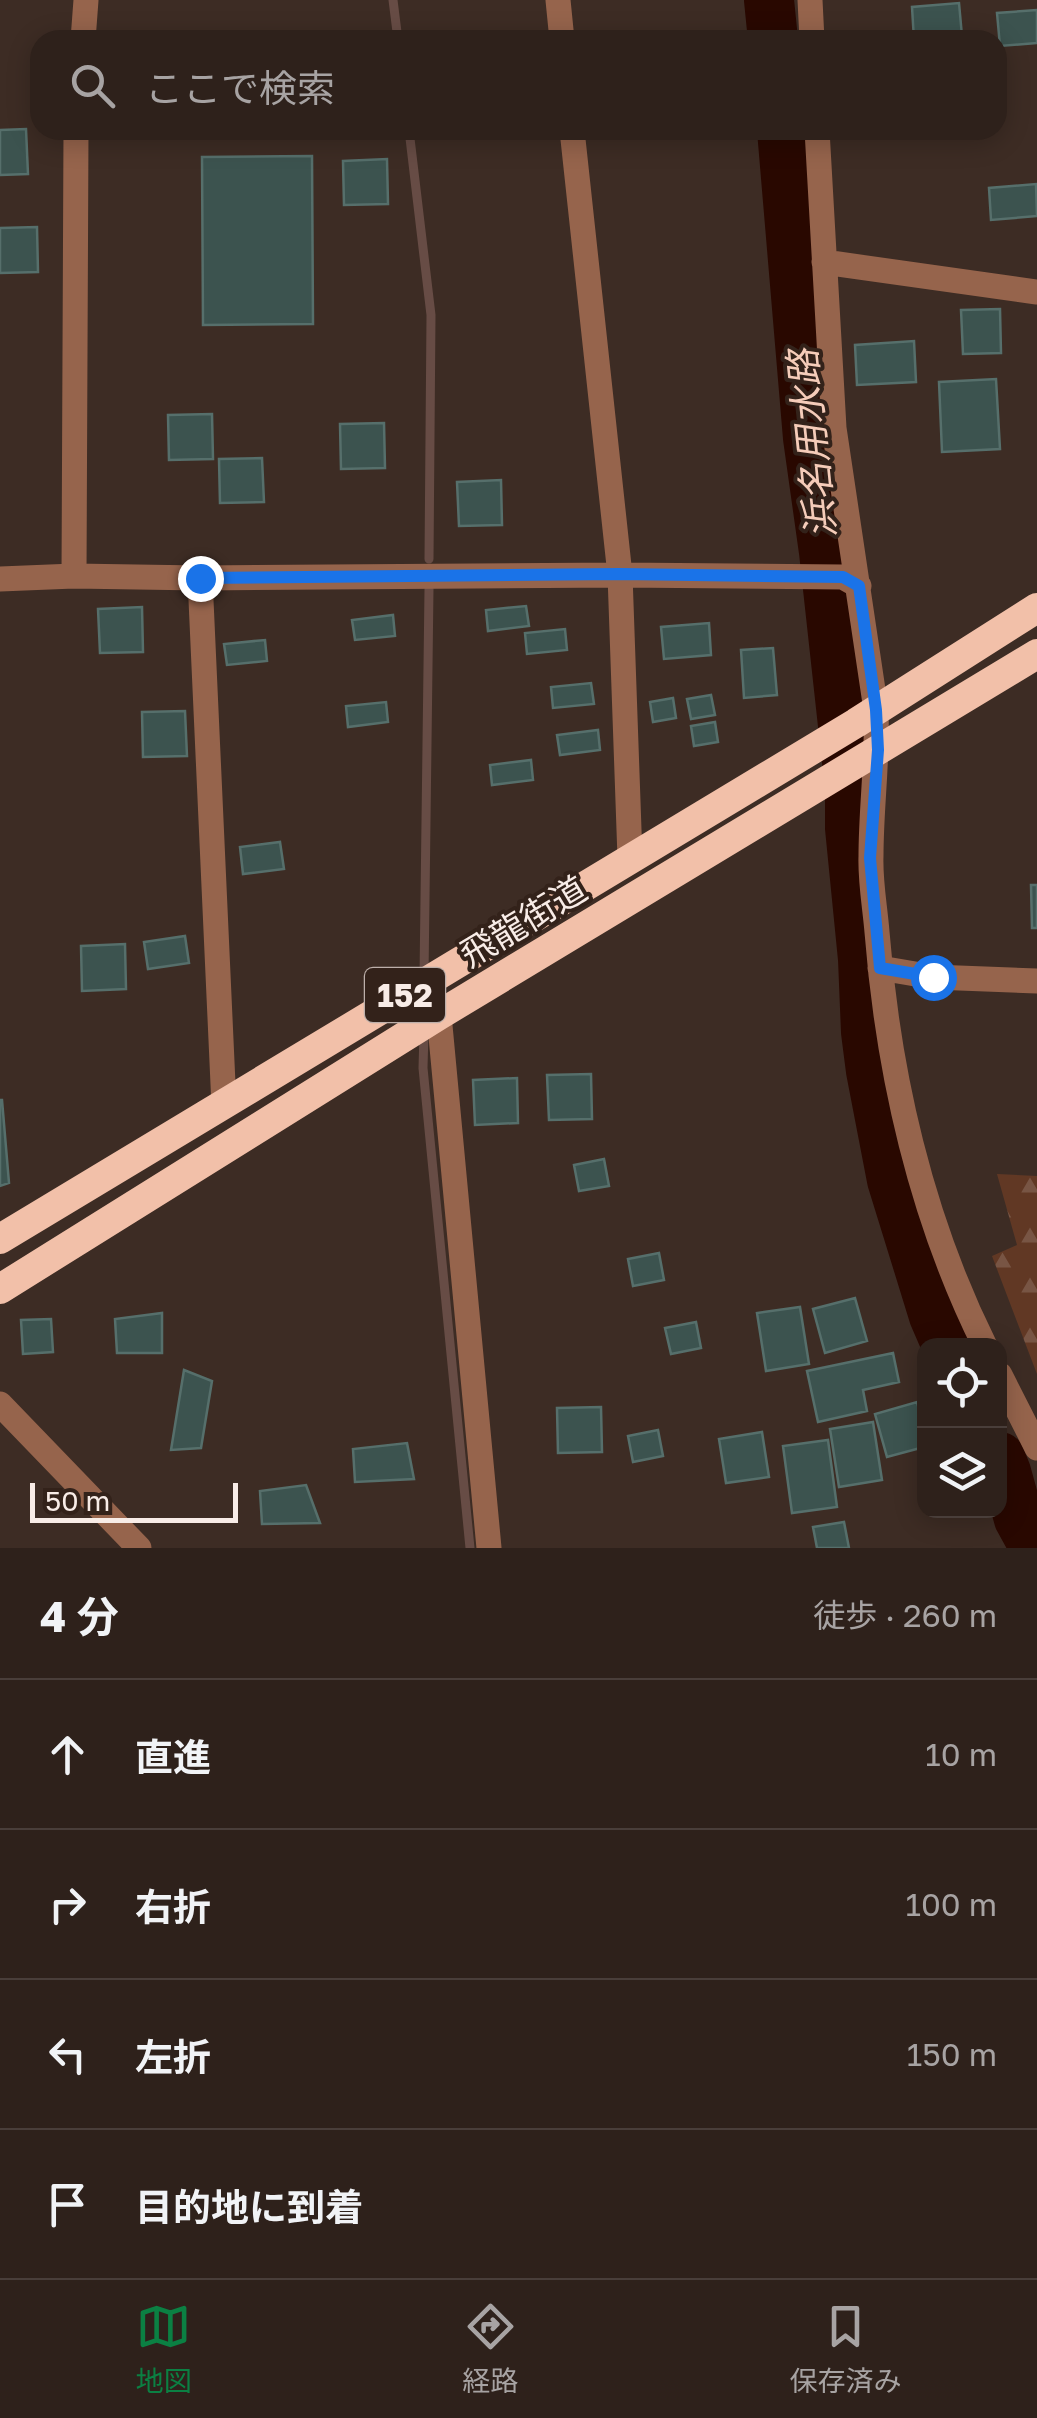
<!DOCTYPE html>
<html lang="ja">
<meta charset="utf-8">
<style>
body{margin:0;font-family:"Golos Text","Noto Sans JP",sans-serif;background:#362924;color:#f1f3f6}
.controls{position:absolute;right:30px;bottom:30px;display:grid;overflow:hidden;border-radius:20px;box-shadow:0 5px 25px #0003}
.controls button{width:90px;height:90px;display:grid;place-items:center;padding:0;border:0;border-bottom:2px solid #493e3a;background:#2e211b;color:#f1f3f6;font:50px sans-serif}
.scale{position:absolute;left:30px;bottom:25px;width:208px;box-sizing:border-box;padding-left:10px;border:5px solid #f8ece7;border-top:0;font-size:28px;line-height:35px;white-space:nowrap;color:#f8ece7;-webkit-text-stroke:8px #33221a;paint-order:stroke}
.stop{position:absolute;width:30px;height:30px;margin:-22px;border:8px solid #1a73e8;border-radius:50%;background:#fff}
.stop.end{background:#1a73e8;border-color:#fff;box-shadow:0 2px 10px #0008}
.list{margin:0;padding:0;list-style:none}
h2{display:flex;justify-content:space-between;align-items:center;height:130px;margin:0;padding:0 40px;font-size:42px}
h2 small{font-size:32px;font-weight:400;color:#a7a3a3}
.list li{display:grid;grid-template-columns:65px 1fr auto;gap:30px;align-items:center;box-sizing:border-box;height:150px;padding:0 40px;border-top:2px solid #493e3a}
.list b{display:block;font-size:38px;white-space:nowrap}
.list em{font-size:32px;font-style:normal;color:#a7a3a3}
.icon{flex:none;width:55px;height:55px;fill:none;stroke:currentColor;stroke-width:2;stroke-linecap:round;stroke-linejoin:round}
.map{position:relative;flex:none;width:1037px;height:1548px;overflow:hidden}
.search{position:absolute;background:#2e211b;box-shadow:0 5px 25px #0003;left:30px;right:30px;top:30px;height:110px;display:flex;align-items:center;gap:25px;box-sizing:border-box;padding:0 35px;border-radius:30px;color:#a7a3a3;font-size:38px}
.sheet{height:730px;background:#2e211b}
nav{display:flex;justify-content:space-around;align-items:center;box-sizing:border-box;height:140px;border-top:2px solid #493e3a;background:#2e211b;font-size:28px;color:#a7a3a3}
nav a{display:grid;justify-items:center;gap:5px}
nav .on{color:#0b8043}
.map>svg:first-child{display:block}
.forest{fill:url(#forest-firs)}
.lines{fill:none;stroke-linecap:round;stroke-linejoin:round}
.stream{stroke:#674c45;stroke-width:9}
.river{stroke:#290800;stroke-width:50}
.building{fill:#3c534f;stroke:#566f6b;stroke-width:2.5}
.minor{stroke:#96644c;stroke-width:25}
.highway{stroke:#f2c0a9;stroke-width:30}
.route{stroke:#1a73e8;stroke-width:12}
.labels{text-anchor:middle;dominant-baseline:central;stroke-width:8;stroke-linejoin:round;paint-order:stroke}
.shield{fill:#33221a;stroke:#bdafaa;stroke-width:2.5}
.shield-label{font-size:32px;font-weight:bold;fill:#f8ece7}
.street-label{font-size:35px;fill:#f8ece7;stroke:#33221a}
.water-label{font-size:38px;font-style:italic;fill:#f5ccb9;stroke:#33221a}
</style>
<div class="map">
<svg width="1037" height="1548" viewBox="0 0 1037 1548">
<defs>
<pattern id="forest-firs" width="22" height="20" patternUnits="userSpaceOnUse" patternTransform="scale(2.5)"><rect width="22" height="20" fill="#613824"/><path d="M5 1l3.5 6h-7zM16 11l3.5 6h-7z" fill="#785544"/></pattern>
</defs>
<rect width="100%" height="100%" fill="#3d2c24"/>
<path class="forest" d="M997,1174L1037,1176V1374L992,1256L1017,1245Z"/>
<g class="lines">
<path class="stream" d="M393,0L398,40
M409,130L431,315L429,559
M424,976L429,589
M424,1032L423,1068L470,1548"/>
<path class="river" d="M769,0L773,40
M782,130L808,438L824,552L850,789V828L863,959L866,1032L871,1071L892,1180L934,1316L947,1346
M1000,1457L1006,1472L1019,1519L1035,1548"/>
</g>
<path class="building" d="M959,3L962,36L914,40L912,7Z
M1037,10V43L1000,46L997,13Z
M26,129L28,174L0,175V130Z
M312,156L313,324L203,325L202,157Z
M387,159L388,204L344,205L343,161Z
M1036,184L1037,216L991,220L989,188Z
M37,227L38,272L0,273V228Z
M1000,309L1001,353L963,354L961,310Z
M914,341L916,382L857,385L855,345Z
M996,379L1000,449L942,452L939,382Z
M212,414L213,459L169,460L168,415Z
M384,423L385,468L341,469L340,424Z
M262,458L264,502L220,503L219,459Z
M501,480L502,525L459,526L457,482Z
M526,606L529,626L488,631L486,610Z
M142,607L143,652L100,653L98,609Z
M393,615L395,636L355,640L352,620Z
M709,623L711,655L664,659L661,627Z
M565,629L567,650L527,654L525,633Z
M265,640L267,661L227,665L224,644Z
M773,648L777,695L744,698L741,650Z
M591,683L594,704L553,708L551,687Z
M711,695L715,715L691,719L687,699Z
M673,698L676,718L653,722L650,702Z
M386,702L388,722L348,727L346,706Z
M185,711L187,756L143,757L142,712Z
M715,722L718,742L694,746L691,726Z
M598,730L600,750L560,755L557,735Z
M531,760L533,780L492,785L490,765Z
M280,842L284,869L243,874L240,847Z
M1031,885H1037V928H1032Z
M185,936L189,963L148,969L144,942Z
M125,944L126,989L82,991L81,946Z
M591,1074L592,1119L549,1120L547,1075Z
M517,1078L518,1123L475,1125L473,1080Z
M0,1100H2L9,1183L0,1186Z
M604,1159L609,1186L579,1191L574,1165Z
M659,1253L664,1280L633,1286L628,1259Z
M855,1298L867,1341L825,1353L813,1309Z
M800,1307L809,1364L766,1371L757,1313Z
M162,1313V1353H117L115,1319Z
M51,1319L53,1352L23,1354L21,1320Z
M696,1322L701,1348L671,1354L665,1328Z
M893,1353L899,1382L863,1390L867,1411L818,1422L807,1371Z
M184,1370L212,1381L201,1448L171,1450Z
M917,1402L924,1429V1447L887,1457L875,1414Z
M601,1407L602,1452L558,1453L557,1408Z
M873,1422L882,1480L839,1487L830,1429Z
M658,1430L663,1456L633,1462L628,1436Z
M762,1432L769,1477L726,1483L719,1439Z
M828,1440L837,1507L792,1513L783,1446Z
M407,1443L414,1479L355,1482L353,1449Z
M306,1485L320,1523L262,1524L260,1491Z
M844,1522L849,1548H817L813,1527Z"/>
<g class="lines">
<path class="minor" d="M558,0L562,40
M810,0L812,40
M83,40L86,0
M572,130L620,575L630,858
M817,130L834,428L876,710C878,759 871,807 871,856C870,881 875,907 877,932C888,1073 921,1218 985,1346
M824,262L1037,292
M74,576L76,130
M200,578L224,1106
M0,579L74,576L200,578L620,575L843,577L859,586
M880,968L933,977L1037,981
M439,1015L489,1548
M1000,1375L1037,1448
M0,1404L139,1548"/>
<path class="highway" d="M0,1239L856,723L1037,608
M0,1289L439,1015L1037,654"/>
</g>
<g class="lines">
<path class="route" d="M200,578L620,574L843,577L859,586L876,710L878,750L870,858L880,968L933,977"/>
</g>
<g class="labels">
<rect class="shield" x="365" y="968" width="80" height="54" rx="8"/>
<g class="shield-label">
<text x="405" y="995">152</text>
</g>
<g class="street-label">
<text transform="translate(523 921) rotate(-31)">飛龍街道</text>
</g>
<g class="water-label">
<text transform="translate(811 444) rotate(-96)">浜名用水路</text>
</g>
</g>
</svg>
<div class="controls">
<button><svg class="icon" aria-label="locate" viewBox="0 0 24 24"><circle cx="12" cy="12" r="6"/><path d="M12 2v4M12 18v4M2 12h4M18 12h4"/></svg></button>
<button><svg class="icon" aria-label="layers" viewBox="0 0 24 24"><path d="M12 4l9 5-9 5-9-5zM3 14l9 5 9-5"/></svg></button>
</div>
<div class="scale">50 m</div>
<div class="stop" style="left:933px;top:977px"></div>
<div class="stop end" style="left:200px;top:578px"></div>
<div class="search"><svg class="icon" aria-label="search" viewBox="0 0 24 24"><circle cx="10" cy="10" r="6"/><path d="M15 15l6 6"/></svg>ここで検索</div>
</div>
<section class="sheet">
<h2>4 分<small>徒歩 · 260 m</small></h2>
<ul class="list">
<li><svg class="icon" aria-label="ahead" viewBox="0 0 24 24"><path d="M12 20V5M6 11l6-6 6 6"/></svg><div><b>直進</b></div><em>10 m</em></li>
<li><svg class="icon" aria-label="right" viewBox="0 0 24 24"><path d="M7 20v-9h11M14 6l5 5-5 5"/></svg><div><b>右折</b></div><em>100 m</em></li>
<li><svg class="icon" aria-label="left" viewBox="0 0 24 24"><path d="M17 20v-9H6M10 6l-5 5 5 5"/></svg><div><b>左折</b></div><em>150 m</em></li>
<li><svg class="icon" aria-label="arrive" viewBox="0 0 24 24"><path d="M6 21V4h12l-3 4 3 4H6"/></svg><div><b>目的地に到着</b></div></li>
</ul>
</section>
<nav>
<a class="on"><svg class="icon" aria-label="map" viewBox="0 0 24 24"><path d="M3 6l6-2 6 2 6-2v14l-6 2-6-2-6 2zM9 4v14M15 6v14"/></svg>地図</a>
<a><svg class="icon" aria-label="directions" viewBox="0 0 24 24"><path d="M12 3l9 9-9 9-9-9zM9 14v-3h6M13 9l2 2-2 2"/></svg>経路</a>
<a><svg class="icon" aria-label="saved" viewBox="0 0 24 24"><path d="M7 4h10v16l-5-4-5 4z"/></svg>保存済み</a>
</nav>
